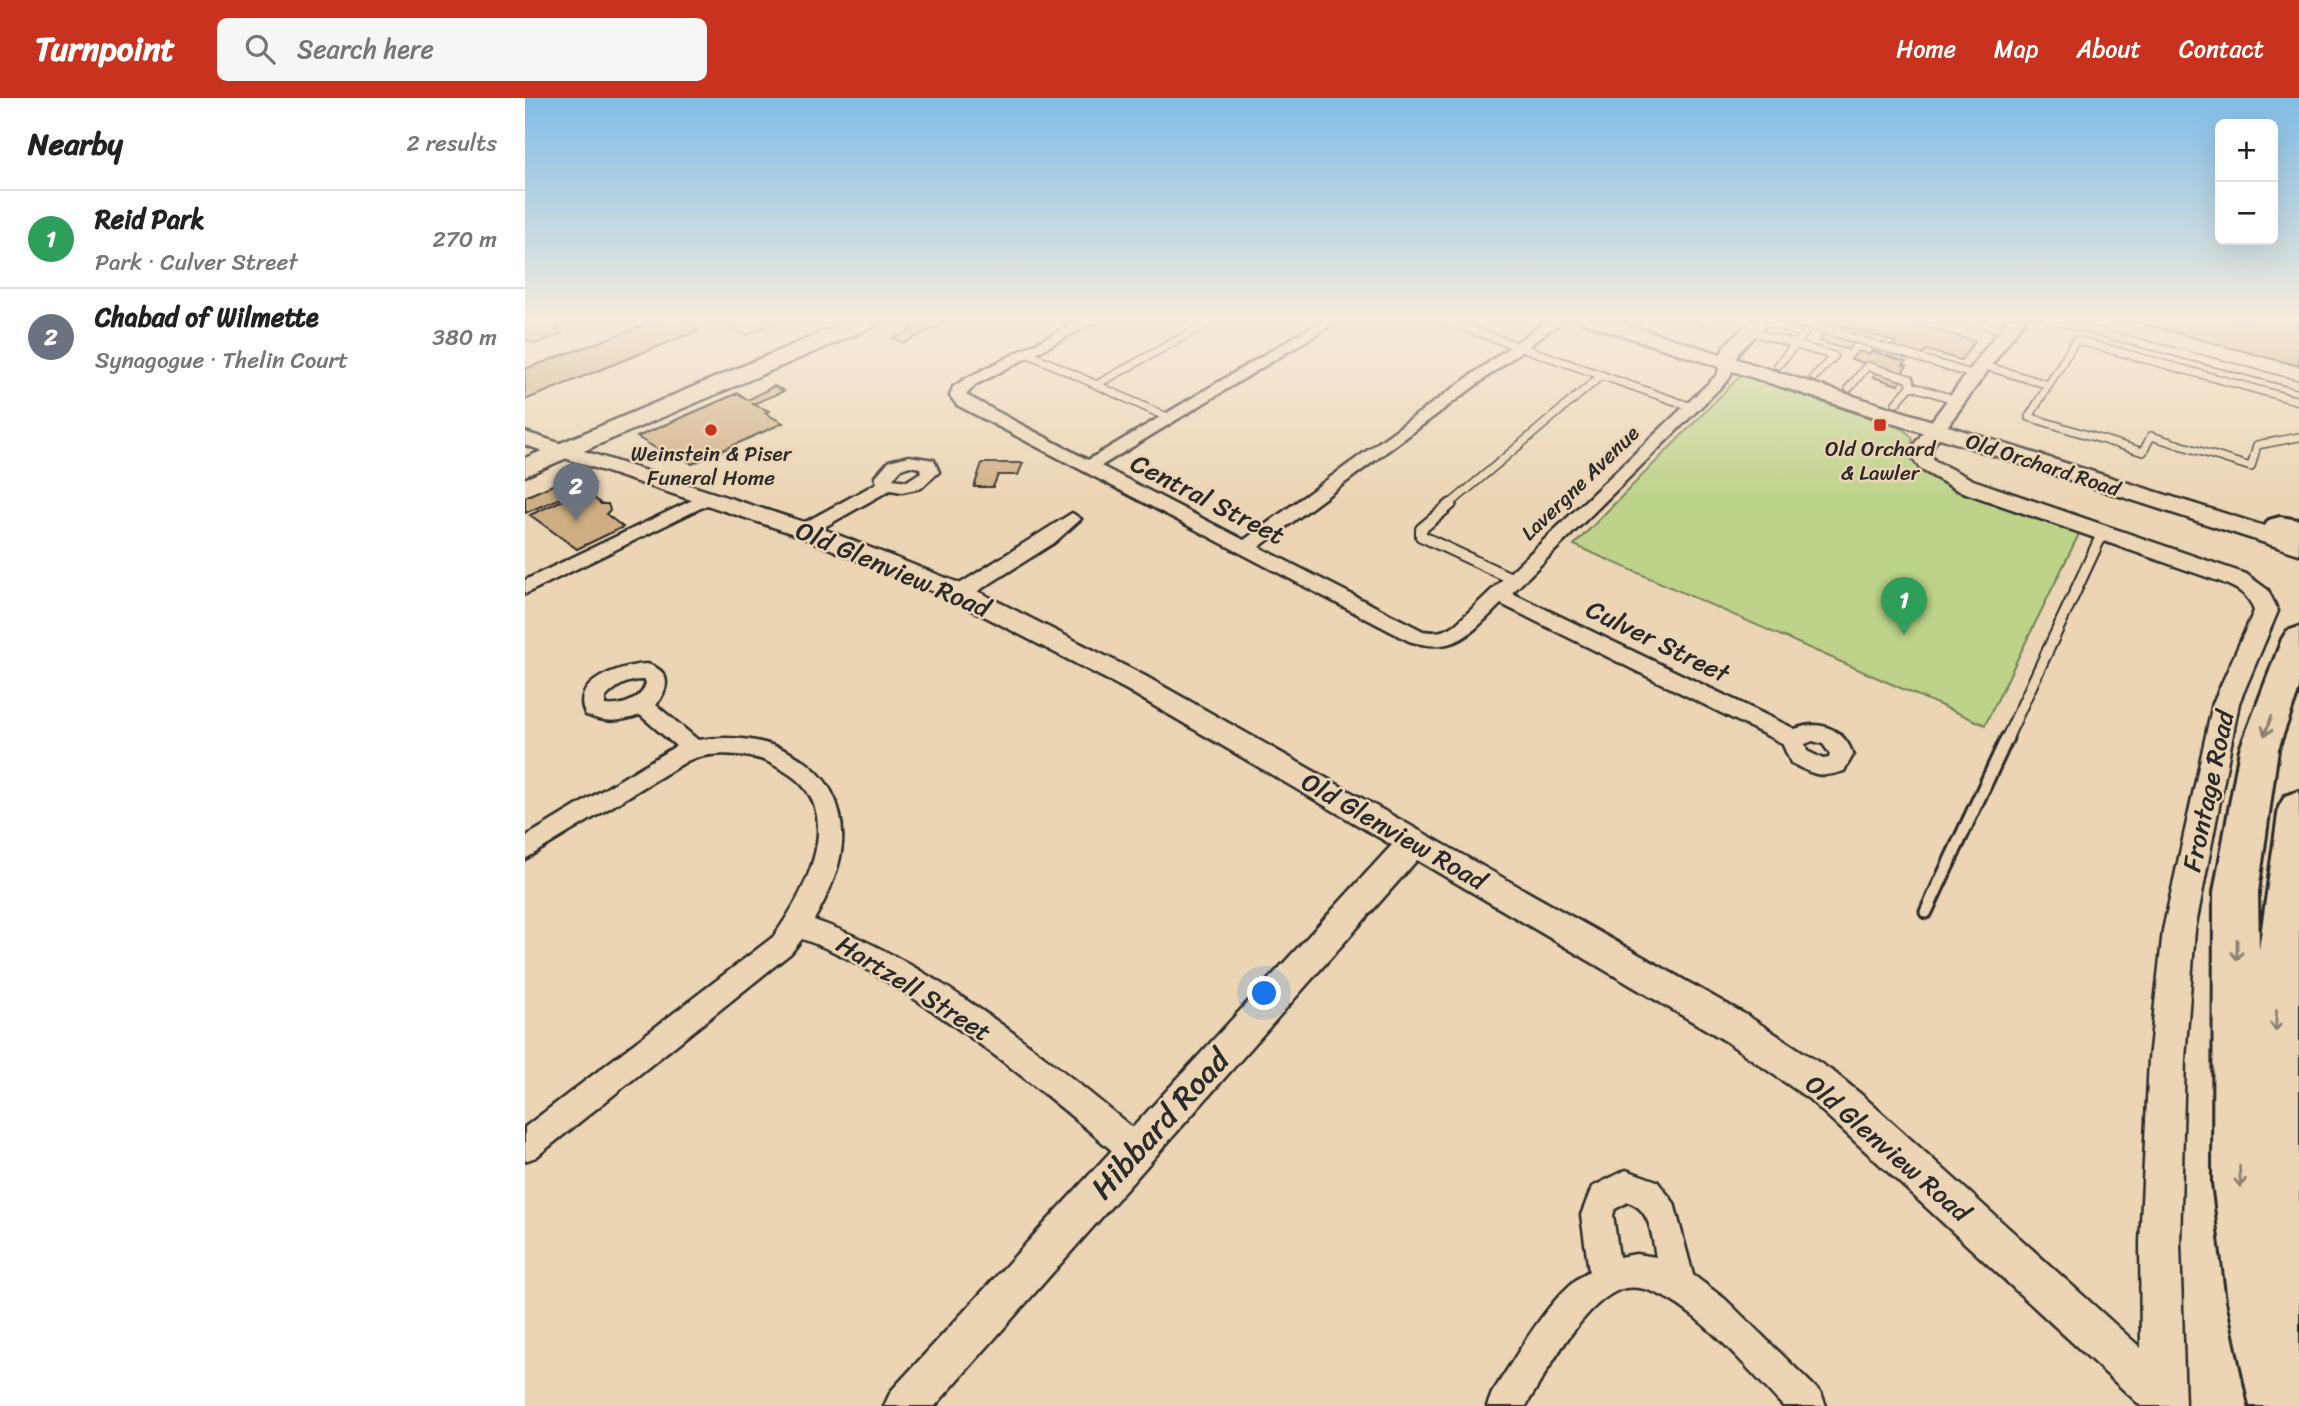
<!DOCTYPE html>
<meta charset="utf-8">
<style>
body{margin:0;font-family:Sriracha,sans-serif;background:#f6f6f6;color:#222}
.controls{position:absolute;right:21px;top:21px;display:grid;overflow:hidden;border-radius:10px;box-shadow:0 7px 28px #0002}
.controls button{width:63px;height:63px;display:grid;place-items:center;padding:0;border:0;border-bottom:2px solid #e0e0e0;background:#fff;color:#222;font:35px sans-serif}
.you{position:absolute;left:740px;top:896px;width:24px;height:24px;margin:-18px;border:5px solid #fff;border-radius:50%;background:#1a73e8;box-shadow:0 0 0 10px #1a73e833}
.badge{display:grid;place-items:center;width:46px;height:46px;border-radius:50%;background:#c8321e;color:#fff;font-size:23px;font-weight:700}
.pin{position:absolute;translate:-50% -58px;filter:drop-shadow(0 2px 4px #0008)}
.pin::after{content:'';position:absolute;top:37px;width:24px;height:21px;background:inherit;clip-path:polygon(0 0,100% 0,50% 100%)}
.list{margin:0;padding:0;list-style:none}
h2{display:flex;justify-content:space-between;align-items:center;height:91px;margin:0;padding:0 28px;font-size:30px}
h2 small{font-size:23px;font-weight:400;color:#767676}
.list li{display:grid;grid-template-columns:46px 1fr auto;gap:21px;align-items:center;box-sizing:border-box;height:98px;padding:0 28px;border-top:2px solid #e0e0e0}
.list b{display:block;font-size:26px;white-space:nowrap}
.list p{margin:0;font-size:23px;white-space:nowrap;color:#767676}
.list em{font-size:23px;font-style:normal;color:#767676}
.icon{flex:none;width:38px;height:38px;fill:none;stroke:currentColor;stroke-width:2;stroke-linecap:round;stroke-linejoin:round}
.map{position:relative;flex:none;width:1774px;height:1308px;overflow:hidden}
header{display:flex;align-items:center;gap:42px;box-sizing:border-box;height:98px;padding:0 35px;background:#c8321e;color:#fff}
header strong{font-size:33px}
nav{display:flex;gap:38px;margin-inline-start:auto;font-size:24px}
.search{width:490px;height:63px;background:#f6f6f6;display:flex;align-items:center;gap:18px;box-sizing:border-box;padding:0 24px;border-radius:10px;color:#767676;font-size:26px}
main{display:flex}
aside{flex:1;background:#fff}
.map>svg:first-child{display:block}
.green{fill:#bcd389;stroke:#747f5a;stroke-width:2}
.building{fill:#d0ae83;stroke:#2b2b2b;stroke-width:2}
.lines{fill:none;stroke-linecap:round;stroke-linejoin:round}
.service-far2-casing{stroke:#2b2b2b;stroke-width:10}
.service-far1-casing{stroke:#2b2b2b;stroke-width:14}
.service-casing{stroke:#2b2b2b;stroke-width:17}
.minor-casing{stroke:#2b2b2b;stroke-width:5}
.tertiary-casing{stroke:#2b2b2b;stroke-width:5}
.secondary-casing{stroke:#2b2b2b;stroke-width:5}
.primary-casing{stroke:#2b2b2b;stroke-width:5}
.motorway-casing{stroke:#2b2b2b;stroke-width:6}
.service-far2{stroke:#ecd5b4;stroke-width:7}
.service-far1{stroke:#ecd5b4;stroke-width:10}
.service{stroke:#ecd5b4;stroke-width:11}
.minor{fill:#ecd5b4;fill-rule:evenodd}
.tertiary{fill:#ecd5b4;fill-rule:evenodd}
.secondary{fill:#ecd5b4;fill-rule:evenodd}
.primary{fill:#ecd5b4;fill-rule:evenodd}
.motorway{fill:#ecd5b4;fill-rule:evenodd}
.oneway{stroke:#8c8070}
.poi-dot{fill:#c8321e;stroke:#ecd5b4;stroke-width:2.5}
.labels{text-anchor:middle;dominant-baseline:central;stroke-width:5;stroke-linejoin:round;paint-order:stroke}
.far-poi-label{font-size:21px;fill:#2b2b2b;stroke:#ecd5b4}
.far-street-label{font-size:21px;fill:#2b2b2b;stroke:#ecd5b4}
.street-label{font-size:26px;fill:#2b2b2b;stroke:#ecd5b4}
.near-street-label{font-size:32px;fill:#2b2b2b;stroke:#ecd5b4}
</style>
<header>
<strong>Turnpoint</strong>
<div class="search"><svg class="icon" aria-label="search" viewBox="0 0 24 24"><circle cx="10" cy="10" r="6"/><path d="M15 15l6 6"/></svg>Search here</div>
<nav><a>Home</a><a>Map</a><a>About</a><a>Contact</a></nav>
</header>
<main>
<aside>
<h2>Nearby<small>2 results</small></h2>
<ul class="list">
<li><span class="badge" style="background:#2e9e5b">1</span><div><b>Reid Park</b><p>Park · Culver Street</p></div><em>270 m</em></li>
<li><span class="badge" style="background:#6b7280">2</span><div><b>Chabad of Wilmette</b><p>Synagogue · Thelin Court</p></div><em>380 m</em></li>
</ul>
</aside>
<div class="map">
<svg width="1774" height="1308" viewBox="0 0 1774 1308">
<rect width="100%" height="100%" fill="#ecd5b4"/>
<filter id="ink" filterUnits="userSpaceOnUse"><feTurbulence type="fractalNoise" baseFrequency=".0143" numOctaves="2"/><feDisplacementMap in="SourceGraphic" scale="14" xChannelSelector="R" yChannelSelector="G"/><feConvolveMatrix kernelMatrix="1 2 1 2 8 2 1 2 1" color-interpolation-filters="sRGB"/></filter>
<g filter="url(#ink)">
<path class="green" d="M1216,277L1378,331L1387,339L1388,364L1408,380L1538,425L1554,436L1460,627L1049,447Z"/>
<path class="building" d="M0,220H47L32,228L35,230L31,232L37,236L10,246L0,241Z
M139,220H152L174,232L0,302V271Z
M209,220H249L255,223L222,237L216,236L198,224Z
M409,220H429L379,245L368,240L388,232L383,229Z
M1290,220H1370L1450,243L1436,262L1401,252L1396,258L1367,249L1371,244Z
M1774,220V268L1599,221L1600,220Z
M1300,236L1329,245L1323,252L1294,243Z
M1333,253L1344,256L1347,253L1381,264L1378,267L1382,268L1375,277L1326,261Z
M1353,273L1378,281L1373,287L1348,279Z
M249,288L259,293L228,306L244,313L240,315L258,325L167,366L151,353L142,357L112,339L213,295L223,302Z
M457,365H498L493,377H473L468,389H449Z
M48,378L69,386L0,415V399Z
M57,393H61L76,406H83L85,412L81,416L98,429L52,451L5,417Z"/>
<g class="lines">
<g class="service-far2-casing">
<path id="service-far2" d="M912,220L1167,309
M1166,220L1177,223L1181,220
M1434,220L1482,233
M1521,220L1774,287
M1236,222L1279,236L1253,267
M1268,222L1450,277
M1225,233L1309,258L1289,279
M502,255L644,320
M1457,267L1524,287
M571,287L692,220
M1324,290L1342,268L1385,281L1386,288
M1774,303L1551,242L1504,319L1618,354L1626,338L1726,369L1732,347L1774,339
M1371,305L1386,288L1432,302
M924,407L1077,277"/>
</g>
<g class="service-far1-casing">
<path id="service-far1" d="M926,406L896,431V438L988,481
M1481,642L1578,434"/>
</g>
<g class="service-casing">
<path id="service" d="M1401,814L1482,640"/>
</g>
<g class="minor-casing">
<path id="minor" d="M560,220H578L450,287L441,297L563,362L801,220H818L576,368L719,442L1025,220H1041L734,449L898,533C911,535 920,534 931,526L1192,277L1197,262H1207L1210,265L1204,281L987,495L1270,631C1295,621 1320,631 1328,657L1319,673C1295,681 1288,676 1266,665L1257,645L976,506C945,536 930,557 884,543L432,307L425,298L428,289L440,281ZM1288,643L1298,646L1305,656L1304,660L1298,661L1282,653L1280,646Z
M384,358L409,362L414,374L396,390L377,394L365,392L287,436H273L271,432L273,428L352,385L350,379L364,363ZM385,368L395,370L396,374L382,383L368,381L376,371Z
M180,396L189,401L186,405L0,496V482Z
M547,415L556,421L529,445L442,500H428L425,495L428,490Z
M122,566C146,573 145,589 131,607L173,642C243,631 322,664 317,746C315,772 302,799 289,822C404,861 529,964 622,1042L626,1053L622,1064L611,1068L600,1064C532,1004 461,947 385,898C351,876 316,854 277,841L266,855L11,1059L0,1063V1029L248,839C279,797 323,715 264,676C251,668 241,661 226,659C205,655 181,655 162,663L0,761V739L151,648L115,617C95,624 81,625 61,617C42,583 98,567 122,566ZM118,582L121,584C118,602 96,609 80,607V600C91,588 102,582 118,582Z
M1101,1072L1132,1083L1149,1105L1168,1177L1200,1201L1296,1295L1301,1308H1258C1227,1276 1143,1172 1094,1192C1056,1208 1022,1274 1001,1308H962L967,1295C993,1257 1023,1197 1064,1173L1056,1117L1067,1089ZM1103,1104C1126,1111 1127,1139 1131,1159L1111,1156L1094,1159L1088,1117L1090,1111Z"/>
</g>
<g class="tertiary-casing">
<path id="tertiary" d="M1229,220H1248L1214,254L1209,269H1195L1193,265L1199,248Z
M1483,220H1501L1408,348L1406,357L1410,363L1448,382L1721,476L1743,492L1753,513L1714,605L1670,832L1660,961L1655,1145L1660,1308H1616L1284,1001L1199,942L892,762L410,1308H359L366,1293L867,747L602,592L426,501L272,437L0,347V334L288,427L444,489L620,578L1223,918L1310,975L1338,998L1616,1250L1615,1145L1624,961L1638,832L1688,605L1729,513C1724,496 1711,490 1696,484L1432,392L1395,371L1386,357L1388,348Z"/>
</g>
<g class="secondary-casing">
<path id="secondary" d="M1053,220H1082L1774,439V456L1056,224Z"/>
</g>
<g class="primary-casing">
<path id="primary" d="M331,220H360L357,225L0,378V360Z"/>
</g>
<g class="motorway-casing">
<path id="motorway" d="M1755,419L1774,422V442L1744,436L1739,429L1744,422Z
M1774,529V591L1753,651L1733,794L1734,852L1754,709L1760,698L1774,693V1308H1725L1703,1203L1688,1085L1689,794L1715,651L1757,541L1762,533Z"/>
</g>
<use href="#service-far2" class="service-far2"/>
<use href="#service-far1" class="service-far1"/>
<use href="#service" class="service"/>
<use href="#minor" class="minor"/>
<use href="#tertiary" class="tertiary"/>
<use href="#secondary" class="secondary"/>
<use href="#primary" class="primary"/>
<use href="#motorway" class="motorway"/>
</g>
<defs><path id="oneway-shaft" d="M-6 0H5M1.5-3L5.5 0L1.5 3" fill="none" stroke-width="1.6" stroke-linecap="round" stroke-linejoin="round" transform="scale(1.75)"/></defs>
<g class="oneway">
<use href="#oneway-shaft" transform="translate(1743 628) rotate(110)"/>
<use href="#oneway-shaft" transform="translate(1712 852) rotate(90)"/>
<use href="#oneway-shaft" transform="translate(1751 923) rotate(93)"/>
<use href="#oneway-shaft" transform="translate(1715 1079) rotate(87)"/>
</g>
</g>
<linearGradient id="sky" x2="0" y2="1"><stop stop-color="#80bde7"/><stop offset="0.55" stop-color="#f6ecdd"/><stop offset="1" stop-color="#f6ecdd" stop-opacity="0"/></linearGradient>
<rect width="1774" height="403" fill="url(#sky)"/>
<g class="poi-dot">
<rect x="1348" y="320" width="14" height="14" rx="3.5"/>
<circle cx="186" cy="332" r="7"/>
</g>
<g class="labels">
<g class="far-poi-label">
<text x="1355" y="351">Old Orchard<tspan x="1355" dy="24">&amp; Lawler</tspan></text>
<text x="186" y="356">Weinstein &amp; Piser<tspan x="186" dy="24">Funeral Home</tspan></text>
</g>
<g class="far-street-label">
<text transform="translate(1518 367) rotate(18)">Old Orchard Road</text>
<text transform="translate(1055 385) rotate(-44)">Lavergne Avenue</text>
</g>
<g class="street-label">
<text transform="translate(683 401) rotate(27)">Central Street</text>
<text transform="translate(368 471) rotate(23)">Old Glenview Road</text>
<text transform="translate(1133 543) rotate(26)">Culver Street</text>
<text transform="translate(1683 693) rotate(-78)">Frontage Road</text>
<text transform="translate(869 733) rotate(30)">Old Glenview Road</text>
<text transform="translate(389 890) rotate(32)">Hartzell Street</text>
<text transform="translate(1363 1050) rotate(41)">Old Glenview Road</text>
</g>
<g class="near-street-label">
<text transform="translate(635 1026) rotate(-48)">Hibbard Road</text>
</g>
</g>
</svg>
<div class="controls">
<button>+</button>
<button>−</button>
</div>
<div class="you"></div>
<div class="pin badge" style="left:1379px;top:537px;background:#2e9e5b">1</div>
<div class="pin badge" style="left:51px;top:423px;background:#6b7280">2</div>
</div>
</main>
